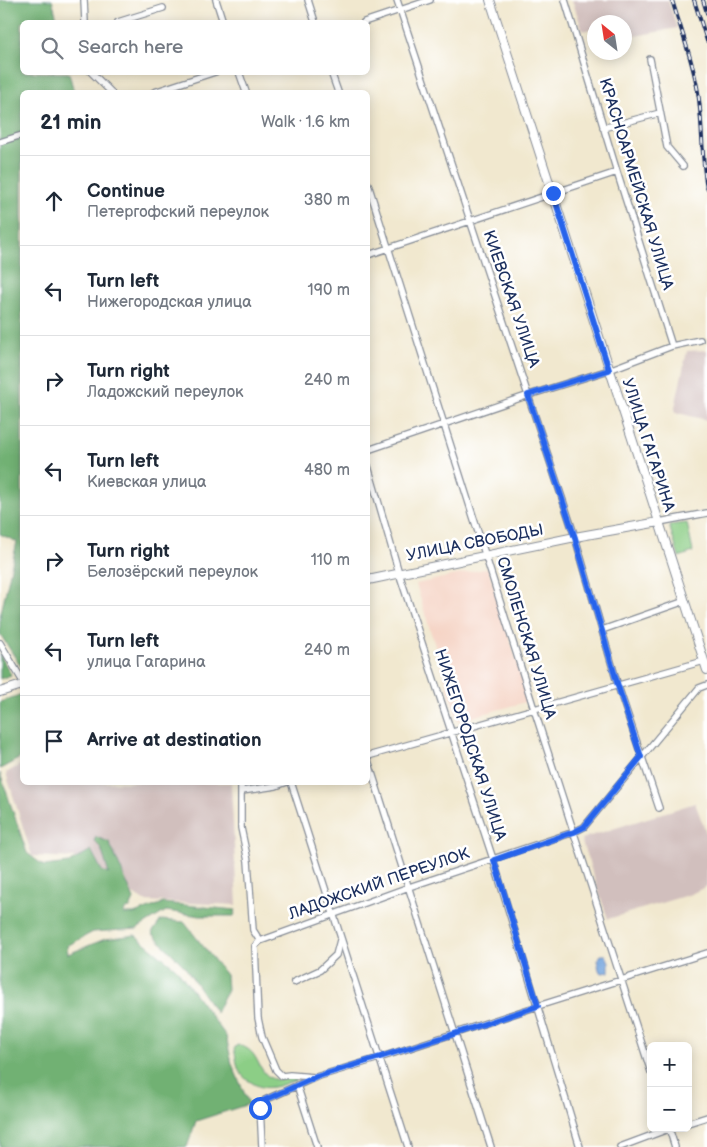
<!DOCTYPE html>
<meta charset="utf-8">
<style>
body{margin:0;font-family:"Balsamiq Sans",sans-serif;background:#f6f6f7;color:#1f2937}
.controls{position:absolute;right:15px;bottom:15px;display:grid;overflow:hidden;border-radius:8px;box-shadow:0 2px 12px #0003}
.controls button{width:45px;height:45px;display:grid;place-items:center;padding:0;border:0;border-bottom:1px solid #e0e1e3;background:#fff;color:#1f2937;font:25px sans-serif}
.compass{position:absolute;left:587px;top:15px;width:45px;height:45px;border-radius:50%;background:#fff;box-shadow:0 2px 12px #0003;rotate:330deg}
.stop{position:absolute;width:15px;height:15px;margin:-11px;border:4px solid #2563eb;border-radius:50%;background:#fff}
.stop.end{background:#2563eb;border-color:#fff;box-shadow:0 1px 5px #0008}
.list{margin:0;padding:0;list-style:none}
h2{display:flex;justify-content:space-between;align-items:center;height:65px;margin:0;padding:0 20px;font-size:21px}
h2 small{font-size:16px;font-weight:400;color:#747a83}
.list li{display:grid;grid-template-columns:32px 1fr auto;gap:15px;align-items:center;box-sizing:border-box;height:90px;padding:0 20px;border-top:1px solid #e0e1e3}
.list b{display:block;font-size:19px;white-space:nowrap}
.list p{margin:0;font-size:16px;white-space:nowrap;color:#747a83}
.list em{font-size:16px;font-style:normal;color:#747a83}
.icon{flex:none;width:28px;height:28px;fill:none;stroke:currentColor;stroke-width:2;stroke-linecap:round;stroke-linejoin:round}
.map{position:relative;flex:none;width:707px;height:1147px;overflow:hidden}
.search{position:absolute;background:#fff;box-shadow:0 2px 12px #0003;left:20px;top:20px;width:350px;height:55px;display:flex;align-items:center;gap:12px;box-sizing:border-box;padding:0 18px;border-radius:8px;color:#747a83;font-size:19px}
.panel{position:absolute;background:#fff;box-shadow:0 2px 12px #0003;left:20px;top:90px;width:350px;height:695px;border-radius:8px}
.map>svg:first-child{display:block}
.built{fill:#f5d2c2}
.industrial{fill:#d1bfbd}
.green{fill:#8cce86;stroke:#547e72}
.forest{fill:#71b173;stroke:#467068}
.water{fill:#73a4dd;stroke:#476a9e}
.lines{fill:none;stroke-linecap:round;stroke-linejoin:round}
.street-casing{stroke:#868c96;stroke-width:8}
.secondary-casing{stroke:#868c96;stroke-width:10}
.street{stroke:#fff;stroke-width:5.5}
.secondary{stroke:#fff;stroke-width:8}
.rail-casing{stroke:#1b2f5e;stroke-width:4}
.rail{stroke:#fff;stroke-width:2;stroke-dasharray:5.5;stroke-linecap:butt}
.route{stroke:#2563eb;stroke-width:6}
.labels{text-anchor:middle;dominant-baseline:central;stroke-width:5;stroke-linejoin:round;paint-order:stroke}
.street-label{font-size:16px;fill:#1b2f5e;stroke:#fff}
</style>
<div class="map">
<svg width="707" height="1147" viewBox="0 0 707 1147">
<rect width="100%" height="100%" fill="#fff"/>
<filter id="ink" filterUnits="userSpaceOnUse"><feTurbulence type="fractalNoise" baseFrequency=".02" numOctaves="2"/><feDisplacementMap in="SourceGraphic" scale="10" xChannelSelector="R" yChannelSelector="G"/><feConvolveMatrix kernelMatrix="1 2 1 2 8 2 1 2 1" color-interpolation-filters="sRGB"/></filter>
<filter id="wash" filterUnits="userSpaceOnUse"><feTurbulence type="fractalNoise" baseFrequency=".0096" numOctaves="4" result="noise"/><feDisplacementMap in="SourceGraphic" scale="20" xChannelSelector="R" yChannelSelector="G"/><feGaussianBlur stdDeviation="1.12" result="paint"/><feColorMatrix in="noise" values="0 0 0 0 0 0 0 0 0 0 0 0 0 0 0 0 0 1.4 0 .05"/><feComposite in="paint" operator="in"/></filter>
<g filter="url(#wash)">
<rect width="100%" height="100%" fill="#f1e8cf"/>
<path class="built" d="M488,568L529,701L458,721L416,584Z"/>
<path class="industrial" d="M572,0H668L677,28L625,38L624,22H594V28L583,31Z
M707,350V420L674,412L687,351Z
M22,764V782L231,783L237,905L144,901L76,858L32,856L6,773Z
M695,803L707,835V886L691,894L608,919L581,839Z"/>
<path class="green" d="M687,523L693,552L679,557L669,525Z
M237,1045C259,1049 255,1066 269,1077C278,1083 287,1076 296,1079L295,1081C279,1085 266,1093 251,1082C245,1079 240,1074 238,1068C236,1062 236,1055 234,1049Z"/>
<path class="forest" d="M0,0H52L58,22H22V72L69,73L74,92H22V668L0,634V617L17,542L0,534Z
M0,654L11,675L0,679Z
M22,694V757L0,769V702Z
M0,773L27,853L44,866L69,863L91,850L102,871L109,874L101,848L94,841L96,837L109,842L134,899L130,908L126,909L123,914H134L163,903L236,910L234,916H200L166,911L137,929L93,932L67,946L68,954L105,939L135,935L176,968L226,1036L232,1064L249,1104L196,1121L187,1147H0Z
M161,920L184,922L226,975L227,990L216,1013L185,967L152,933Z"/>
<path class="water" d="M601,955H606L609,962V972L602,973L599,970L597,960Z"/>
</g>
<g filter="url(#ink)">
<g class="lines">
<g class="street-casing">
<path id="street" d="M84,0L85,22
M216,0L223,22
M308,0L315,22
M397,0L575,537L618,686L659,808
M565,0L617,172L672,346
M118,22L163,8
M364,22L430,0
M650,59L667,147L683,166
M91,72L111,92
M239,72L246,92
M331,72L338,92
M154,92L215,72
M603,128L660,113
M0,142L22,135
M368,184L534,709L651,1072
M368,255L617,172
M368,450L529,395L609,370L672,346L700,340
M368,466L399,573L493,859L580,1147
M659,522L707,513
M602,630L685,601
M0,643L22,680
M368,756L704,661
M368,760L491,1147
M241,782V828L248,861L253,930L260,941L255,946L258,1018L262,1037L276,1070L282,1076L290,1075L314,1077
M291,782L408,1147
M242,791L276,786L287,782
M260,941L409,887L574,832L584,827L699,688L707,685
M294,982L320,970L336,955L340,940
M297,1085L317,1147
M688,1123L707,1117
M669,1128L675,1147
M262,1147L260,1107L265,1100L316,1077L379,1058L538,1006L707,953
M620,1147L671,1128"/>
</g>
<g class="secondary-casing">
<path id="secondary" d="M490,0L707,670
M368,580L575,537L659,522
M0,692L22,685"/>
</g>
<use href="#street" class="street"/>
<use href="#secondary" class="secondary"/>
<g class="rail-casing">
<path id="rail" d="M672,0C681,30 693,61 698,92C703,124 701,156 707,188
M694,0L707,41
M703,0L707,13"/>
</g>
<use href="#rail" class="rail"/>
</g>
</g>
<g class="lines" filter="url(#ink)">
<path class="route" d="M260,1108L265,1100L316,1077L454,1034L538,1006L494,860L574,832L584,827L641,757L618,686L575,538L528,395L609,370L553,193"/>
</g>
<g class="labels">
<g class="street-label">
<text transform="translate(636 184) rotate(73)">КРАСНОАРМЕЙСКАЯ УЛИЦА</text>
<text transform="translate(511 299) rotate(71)">КИЕВСКАЯ УЛИЦА</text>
<text transform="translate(648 445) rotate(72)">УЛИЦА ГАГАРИНА</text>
<text transform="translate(475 543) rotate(-11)">УЛИЦА СВОБОДЫ</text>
<text transform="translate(526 638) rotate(73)">СМОЛЕНСКАЯ УЛИЦА</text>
<text transform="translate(470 745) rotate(72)">НИЖЕГОРОДСКАЯ УЛИЦА</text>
<text transform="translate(379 884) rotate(-19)">ЛАДОЖСКИЙ ПЕРЕУЛОК</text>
</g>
</g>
</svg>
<div class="controls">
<button>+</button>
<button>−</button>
</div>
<svg class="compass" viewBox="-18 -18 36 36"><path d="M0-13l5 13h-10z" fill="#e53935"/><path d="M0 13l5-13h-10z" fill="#747a83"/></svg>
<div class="stop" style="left:260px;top:1108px"></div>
<div class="stop end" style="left:553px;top:193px"></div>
<div class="search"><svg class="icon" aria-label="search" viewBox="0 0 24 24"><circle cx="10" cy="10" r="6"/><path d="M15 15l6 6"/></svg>Search here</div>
<section class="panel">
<h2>21 min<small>Walk · 1.6 km</small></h2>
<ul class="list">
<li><svg class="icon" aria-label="ahead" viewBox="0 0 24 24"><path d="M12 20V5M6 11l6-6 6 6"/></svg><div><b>Continue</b><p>Петергофский переулок</p></div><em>380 m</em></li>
<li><svg class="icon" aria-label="left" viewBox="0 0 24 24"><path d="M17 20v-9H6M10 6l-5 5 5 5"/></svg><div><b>Turn left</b><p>Нижегородская улица</p></div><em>190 m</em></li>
<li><svg class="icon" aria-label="right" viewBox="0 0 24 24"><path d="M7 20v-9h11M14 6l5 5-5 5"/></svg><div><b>Turn right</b><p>Ладожский переулок</p></div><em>240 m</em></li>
<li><svg class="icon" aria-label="left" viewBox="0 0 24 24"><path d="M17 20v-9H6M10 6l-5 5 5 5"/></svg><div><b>Turn left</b><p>Киевская улица</p></div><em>480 m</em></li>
<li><svg class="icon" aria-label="right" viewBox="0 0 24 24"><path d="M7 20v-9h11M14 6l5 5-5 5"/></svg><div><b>Turn right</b><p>Белозёрский переулок</p></div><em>110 m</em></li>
<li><svg class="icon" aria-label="left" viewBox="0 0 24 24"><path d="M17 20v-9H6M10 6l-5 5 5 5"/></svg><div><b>Turn left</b><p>улица Гагарина</p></div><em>240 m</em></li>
<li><svg class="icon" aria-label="arrive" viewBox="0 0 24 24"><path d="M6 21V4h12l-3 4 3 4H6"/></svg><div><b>Arrive at destination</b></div></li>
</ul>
</section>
</div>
